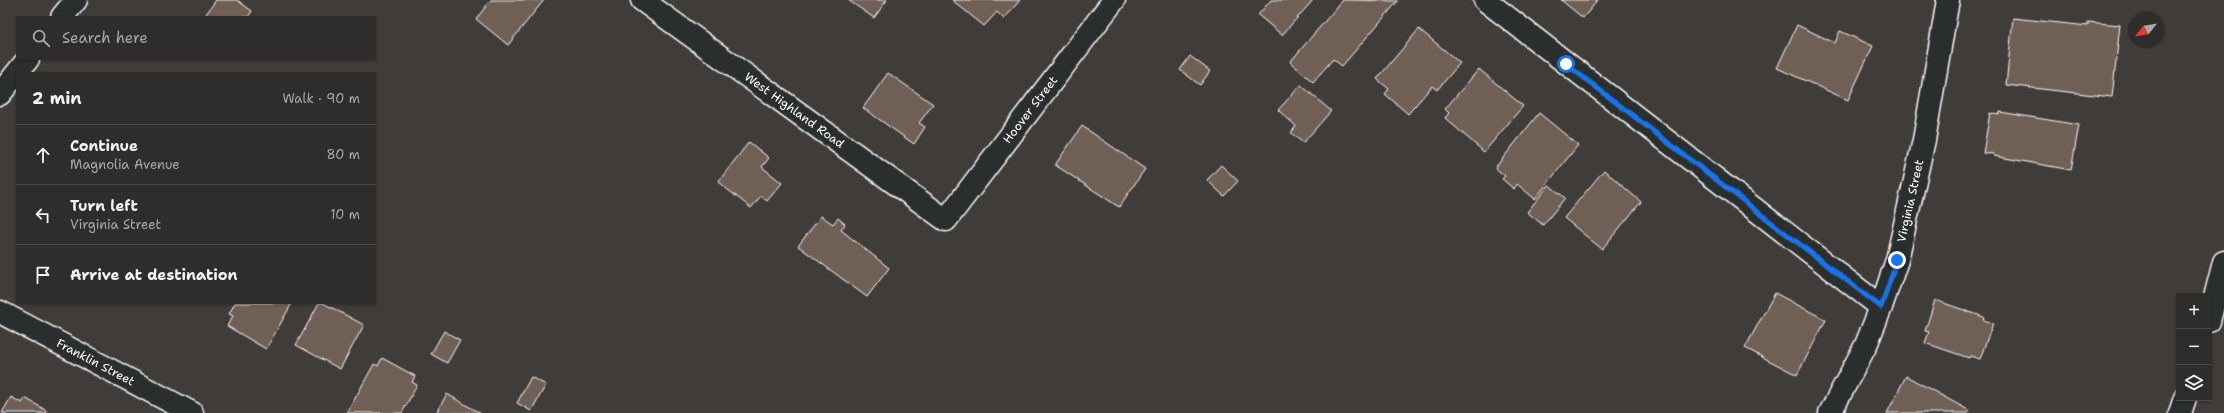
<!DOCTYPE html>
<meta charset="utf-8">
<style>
body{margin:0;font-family:"Shantell Sans",sans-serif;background:#3b3938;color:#f1f3f6}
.controls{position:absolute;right:12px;bottom:12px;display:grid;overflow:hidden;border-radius:0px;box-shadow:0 1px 3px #0004}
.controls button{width:36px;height:36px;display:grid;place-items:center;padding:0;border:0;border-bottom:1px solid #4a4948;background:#2f2d2c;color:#f1f3f6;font:20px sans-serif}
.compass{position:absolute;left:2128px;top:12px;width:36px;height:36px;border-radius:50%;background:#2f2d2c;box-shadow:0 1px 3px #0004;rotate:240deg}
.stop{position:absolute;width:12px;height:12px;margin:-9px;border:3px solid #1a73e8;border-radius:50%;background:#fff}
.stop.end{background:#1a73e8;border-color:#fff;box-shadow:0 1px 4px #0008}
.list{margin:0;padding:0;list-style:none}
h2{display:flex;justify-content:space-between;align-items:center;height:52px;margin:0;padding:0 16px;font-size:17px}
h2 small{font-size:13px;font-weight:400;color:#a7a8a9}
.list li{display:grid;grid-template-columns:26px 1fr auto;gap:12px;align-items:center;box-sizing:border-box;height:60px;padding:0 16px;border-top:1px solid #4a4948}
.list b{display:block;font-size:15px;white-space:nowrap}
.list p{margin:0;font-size:13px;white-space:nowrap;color:#a7a8a9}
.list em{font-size:13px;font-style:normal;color:#a7a8a9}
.icon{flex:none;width:22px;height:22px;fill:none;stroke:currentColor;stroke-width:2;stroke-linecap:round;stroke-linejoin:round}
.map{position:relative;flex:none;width:2224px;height:413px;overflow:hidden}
.search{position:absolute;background:#2f2d2c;box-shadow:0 1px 3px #0004;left:16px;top:16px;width:360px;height:44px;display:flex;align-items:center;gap:10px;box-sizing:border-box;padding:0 14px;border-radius:0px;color:#a7a8a9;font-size:15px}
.panel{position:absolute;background:#2f2d2c;box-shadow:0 1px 3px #0004;left:16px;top:72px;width:360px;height:232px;border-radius:0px}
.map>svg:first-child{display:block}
.building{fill:#6f5f55;stroke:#fff}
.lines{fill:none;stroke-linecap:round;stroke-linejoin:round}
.street-casing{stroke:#fff;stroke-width:25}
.highway-casing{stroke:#fff;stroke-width:25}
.street{stroke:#2a2d2e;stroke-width:22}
.highway{stroke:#2a2d2e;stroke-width:22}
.route{stroke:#1a73e8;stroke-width:5}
.labels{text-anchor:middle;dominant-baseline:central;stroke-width:3;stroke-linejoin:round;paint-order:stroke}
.street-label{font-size:12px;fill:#fff;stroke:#2a2d2e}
</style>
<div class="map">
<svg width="2224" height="413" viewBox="0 0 2224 413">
<rect width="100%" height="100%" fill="#3f3c3a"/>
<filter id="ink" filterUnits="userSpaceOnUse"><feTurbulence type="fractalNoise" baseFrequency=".025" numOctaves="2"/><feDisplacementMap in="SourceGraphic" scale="8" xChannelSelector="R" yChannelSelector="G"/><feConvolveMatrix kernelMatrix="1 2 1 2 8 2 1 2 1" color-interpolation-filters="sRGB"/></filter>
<g filter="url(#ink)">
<path class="building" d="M216,0H237L252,11L248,17H204Z
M491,0H544L508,45L476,19Z
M848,0H887L874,18Z
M952,0H1020L1004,19L997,12L984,26Z
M1271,0H1313L1282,35L1258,15Z
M1343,0L1398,1L1342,66L1333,59L1313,82L1290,62Z
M1561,0H1598L1583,18Z
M2013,18L2088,26V22L2120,25L2112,97L2006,85Z
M1797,25L1835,43L1840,31L1873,46L1848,100L1777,68Z
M1419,29L1460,63L1437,90L1432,86L1408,114L1385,94L1389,89L1377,79Z
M1190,56L1210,71L1200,85L1180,70Z
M1479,69L1523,106L1484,152L1445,118L1449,113L1445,109Z
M888,73L933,104L919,123L925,127L914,144L863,108Z
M1301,85L1331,111L1303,143L1291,133L1296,126L1278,110Z
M2000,112L2079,125L2071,170L1994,156V154L1983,153L1990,113L1999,115Z
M1539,113L1578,145L1535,199L1517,184L1514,189L1502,179L1505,176L1495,168Z
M1082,126L1145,169L1119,207L1055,165Z
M749,142L769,158L762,167L782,183L767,201L761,196L751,208L718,182Z
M1221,165L1238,181L1224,196L1207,180Z
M1604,170L1641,202L1602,249L1564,218Z
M1549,185L1565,198L1543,225L1527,212Z
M821,216L833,224L838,218L845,224L841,230L889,268L867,297L798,246Z
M1775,293L1826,320L1797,375L1745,348Z
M1935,300L1984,317L1983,320L1993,323L1980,359L1970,356L1969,358L1925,343L1929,332L1925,331Z
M235,303H292L266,349L227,326L233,316L229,314Z
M319,303H323L364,325L340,369L296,345Z
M444,331L460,340L447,363L431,354Z
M382,358L415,376L412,382L417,385L402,413H347L374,364L378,366Z
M1906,376L1970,411L1969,413H1887Z
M531,377L546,385L531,411L517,403Z
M447,394L480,413H436Z
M11,397L22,403L25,398L47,411L45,413H2Z"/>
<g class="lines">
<g class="street-casing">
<g id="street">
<path id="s1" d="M642,0L946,220L1114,0"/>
<path d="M1485,0L1881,307"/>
<path d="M62,17L76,0"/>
<path d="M0,94L28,59"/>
<path id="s2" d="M0,312L192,413"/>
<path id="s3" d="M1830,413L1866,345L1881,307L1897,260L1924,140L1948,0"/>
</g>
</g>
<g class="highway-casing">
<path id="highway" d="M2209,321L2224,262
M2180,413L2185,398"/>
</g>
<use href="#street" class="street"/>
<use href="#highway" class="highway"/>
</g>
</g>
<g class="lines" filter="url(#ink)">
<path class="route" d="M1566,64L1881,307L1897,260"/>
</g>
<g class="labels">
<g class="street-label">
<text stroke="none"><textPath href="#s1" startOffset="188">West Highland Road</textPath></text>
<text stroke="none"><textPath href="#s1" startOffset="514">Hoover Street</textPath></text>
<text stroke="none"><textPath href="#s3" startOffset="228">Virginia Street</textPath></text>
<text stroke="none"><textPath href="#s2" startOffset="108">Franklin Street</textPath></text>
</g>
</g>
</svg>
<div class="controls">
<button>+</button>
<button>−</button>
<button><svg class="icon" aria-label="layers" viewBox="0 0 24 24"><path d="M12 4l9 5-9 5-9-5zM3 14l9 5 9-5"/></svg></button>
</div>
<svg class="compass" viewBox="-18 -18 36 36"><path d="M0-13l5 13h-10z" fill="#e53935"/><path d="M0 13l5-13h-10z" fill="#a7a8a9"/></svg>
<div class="stop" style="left:1566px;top:64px"></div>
<div class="stop end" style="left:1897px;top:260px"></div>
<div class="search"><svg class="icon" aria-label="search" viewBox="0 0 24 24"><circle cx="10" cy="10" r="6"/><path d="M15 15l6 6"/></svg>Search here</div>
<section class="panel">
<h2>2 min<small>Walk · 90 m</small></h2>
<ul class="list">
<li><svg class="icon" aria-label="ahead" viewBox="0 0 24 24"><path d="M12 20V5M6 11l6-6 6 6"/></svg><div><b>Continue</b><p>Magnolia Avenue</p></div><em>80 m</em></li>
<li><svg class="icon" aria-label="left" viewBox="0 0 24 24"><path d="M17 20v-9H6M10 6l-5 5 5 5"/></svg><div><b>Turn left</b><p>Virginia Street</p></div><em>10 m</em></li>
<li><svg class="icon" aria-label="arrive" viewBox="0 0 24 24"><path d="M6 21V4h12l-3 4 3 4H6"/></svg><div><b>Arrive at destination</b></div></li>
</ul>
</section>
</div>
